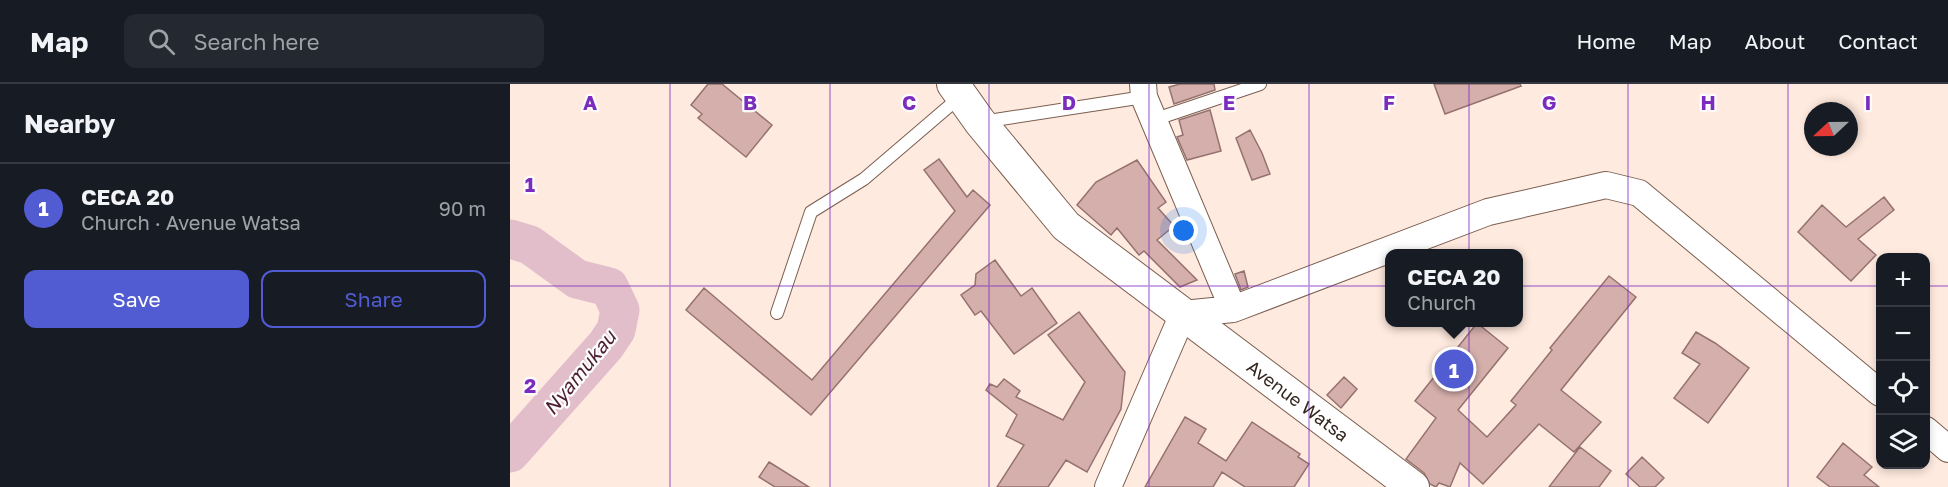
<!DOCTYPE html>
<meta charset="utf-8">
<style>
body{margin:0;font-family:"Golos Text",sans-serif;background:#242831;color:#f1f3f6}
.controls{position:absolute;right:18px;bottom:18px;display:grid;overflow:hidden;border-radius:12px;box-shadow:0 3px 9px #0003}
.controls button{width:54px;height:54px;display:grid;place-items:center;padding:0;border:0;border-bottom:2px solid #363941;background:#171b24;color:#f1f3f6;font:30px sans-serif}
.compass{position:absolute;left:1294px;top:18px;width:54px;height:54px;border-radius:50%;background:#171b24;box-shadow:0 3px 9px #0003;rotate:248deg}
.you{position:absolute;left:674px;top:147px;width:21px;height:21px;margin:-15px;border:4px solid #fff;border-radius:50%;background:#1a73e8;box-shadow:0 0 0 9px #1a73e833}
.badge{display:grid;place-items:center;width:39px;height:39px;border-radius:50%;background:#515cd2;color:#fff;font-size:20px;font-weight:700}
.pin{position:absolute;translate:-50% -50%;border:3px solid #fff;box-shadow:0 2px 6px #0006}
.popup{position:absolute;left:875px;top:165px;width:138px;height:78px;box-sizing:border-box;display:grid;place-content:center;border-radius:12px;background:#171b24;filter:drop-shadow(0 2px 4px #0005);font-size:20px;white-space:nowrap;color:#9ea1a6}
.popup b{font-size:22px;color:#f1f3f6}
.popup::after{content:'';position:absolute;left:50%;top:100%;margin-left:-12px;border:12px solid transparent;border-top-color:#171b24}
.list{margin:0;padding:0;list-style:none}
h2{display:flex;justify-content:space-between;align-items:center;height:78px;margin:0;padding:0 24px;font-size:26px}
h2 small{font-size:20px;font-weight:400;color:#9ea1a6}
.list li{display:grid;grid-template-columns:39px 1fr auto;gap:18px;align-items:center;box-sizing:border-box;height:90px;padding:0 24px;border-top:2px solid #363941}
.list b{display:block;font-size:22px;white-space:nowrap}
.list p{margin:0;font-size:20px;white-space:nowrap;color:#9ea1a6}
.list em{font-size:20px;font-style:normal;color:#9ea1a6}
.actions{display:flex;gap:12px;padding:18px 24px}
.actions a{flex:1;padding:14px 0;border:2px solid #515cd2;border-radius:12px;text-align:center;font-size:21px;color:#515cd2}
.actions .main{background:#515cd2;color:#fff}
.icon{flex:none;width:33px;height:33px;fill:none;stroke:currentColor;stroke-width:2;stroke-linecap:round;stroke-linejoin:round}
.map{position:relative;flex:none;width:1438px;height:403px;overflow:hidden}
header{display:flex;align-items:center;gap:36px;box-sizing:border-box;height:84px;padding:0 30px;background:#171b24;border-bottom:2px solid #363941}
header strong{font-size:28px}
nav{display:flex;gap:33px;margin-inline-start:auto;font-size:21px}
.search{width:420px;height:54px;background:#242831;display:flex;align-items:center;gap:15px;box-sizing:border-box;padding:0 21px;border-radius:12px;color:#9ea1a6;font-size:22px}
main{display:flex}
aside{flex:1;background:#171b24}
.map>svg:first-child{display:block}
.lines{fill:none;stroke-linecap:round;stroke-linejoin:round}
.river{stroke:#e2becb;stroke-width:39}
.building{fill:#d5afac;stroke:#957270;stroke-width:1.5}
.service-casing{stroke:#7b5e4f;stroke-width:14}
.minor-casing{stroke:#7b5e4f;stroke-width:28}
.tertiary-casing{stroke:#7b5e4f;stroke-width:34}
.service{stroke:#fff;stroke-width:12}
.minor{stroke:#fff;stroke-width:26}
.tertiary{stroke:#fff;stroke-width:32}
.grid{fill:none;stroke:#7b2cbf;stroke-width:1.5;stroke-opacity:0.55}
.labels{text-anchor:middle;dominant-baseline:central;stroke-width:4.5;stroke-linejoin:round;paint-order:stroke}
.street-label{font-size:18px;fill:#352822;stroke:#fcfcfc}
.water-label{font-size:20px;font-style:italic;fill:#4d1e32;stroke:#fcfcfc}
.grid-label{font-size:20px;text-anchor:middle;font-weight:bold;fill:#7b2cbf;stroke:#fcfcfc;stroke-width:4.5;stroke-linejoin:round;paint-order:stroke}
</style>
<header>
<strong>Map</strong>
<div class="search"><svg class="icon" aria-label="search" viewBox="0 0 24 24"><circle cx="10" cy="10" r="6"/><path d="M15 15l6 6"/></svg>Search here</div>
<nav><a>Home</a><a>Map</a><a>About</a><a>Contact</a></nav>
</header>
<main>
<aside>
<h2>Nearby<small></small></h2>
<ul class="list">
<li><span class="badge">1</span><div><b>CECA 20</b><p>Church · Avenue Watsa</p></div><em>90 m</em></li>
</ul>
<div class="actions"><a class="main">Save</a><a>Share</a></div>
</aside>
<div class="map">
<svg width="1438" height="403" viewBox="0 0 1438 403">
<rect width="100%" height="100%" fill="#ffeadf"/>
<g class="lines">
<path class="river" d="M0,155L20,161L67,195L99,203L110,226L106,246L96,261L0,369"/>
</g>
<path class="building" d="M198,0H212L262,41L236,73L188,34L192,30L181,21Z
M670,0H704L705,6L664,20L659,3Z
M924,0H1010L1011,2L935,30Z
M700,26L711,67L677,76L667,53L673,51L669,36Z
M740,46L752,69L760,90L742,96L726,54Z
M429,75L457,113L463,106L480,121L301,331L176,226L194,204L302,296L445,127L414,86Z
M627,76L656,118L648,124L664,142L647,156L687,196L670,203L634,167L629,171L607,144L601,151L567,121L586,98Z
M1374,113L1384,126L1348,155L1366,171L1341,197L1288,148L1312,121L1336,143Z
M485,176L511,212L522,204L547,239L504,270L471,227L465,231L451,211L465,201L466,190Z
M734,187L738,203L731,206L725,190Z
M1099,192L1126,213L1051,306L1091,338L1064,368L1029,340L973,400L950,379L940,403L929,399L926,403L920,400L914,389L896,375L926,334L905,317L967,239L998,264L948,326L977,353L1006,321L1001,317L1042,266L1040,264Z
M569,228L615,288L611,325L577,388L556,376L538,403H487L514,361L496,352L507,331L476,306L480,300L487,303L494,295L510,307L506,313L553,336L575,298L538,251Z
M1186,248L1205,259L1239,284L1198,339L1164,314L1190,280L1172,269Z
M834,293L847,305L831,324L817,311Z
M675,333L696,345L688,359L716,377L742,338L790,370L788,373L799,380L784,403H735L712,388L703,403H635Z
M1333,359L1362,383L1354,391L1369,403H1320L1307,393Z
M1070,363L1101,387L1089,403H1039Z
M1132,373L1154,394L1145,403H1130L1116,390Z
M259,378L299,403H265L249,393Z"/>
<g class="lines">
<g class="service-casing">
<path id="service" d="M643,36L750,0
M472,38L634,13
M267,229L301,128L354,95L451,12"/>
</g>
<g class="minor-casing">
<path id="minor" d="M633,0L634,13L723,225
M1416,346L1438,365
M598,403L673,230L723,225L978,128L1096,101L1129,109L1370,309"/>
</g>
<g class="tertiary-casing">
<g id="tertiary">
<path id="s1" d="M443,0L470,38L556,142L903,403"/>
</g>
</g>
<use href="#service" class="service"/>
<use href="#minor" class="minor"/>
<use href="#tertiary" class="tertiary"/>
</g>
<path class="grid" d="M160,0V403M320,0V403M479,0V403M639,0V403M799,0V403M959,0V403M1118,0V403M1278,0V403M0,202H1370M1416,202H1438"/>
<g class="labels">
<g class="street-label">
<text stroke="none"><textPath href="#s1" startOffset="472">Avenue Watsa</textPath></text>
</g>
<g class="water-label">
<text transform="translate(69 288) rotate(-51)">Nyamukau</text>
</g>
</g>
<g class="grid-label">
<text x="80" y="26">A</text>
<text x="240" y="26">B</text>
<text x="399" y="26">C</text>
<text x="559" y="26">D</text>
<text x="719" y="26">E</text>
<text x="879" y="26">F</text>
<text x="1039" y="26">G</text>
<text x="1198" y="26">H</text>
<text x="1358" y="26">I</text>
<text x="20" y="108">1</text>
<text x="20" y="309">2</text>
</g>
</svg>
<div class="controls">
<button>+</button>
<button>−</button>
<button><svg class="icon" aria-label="locate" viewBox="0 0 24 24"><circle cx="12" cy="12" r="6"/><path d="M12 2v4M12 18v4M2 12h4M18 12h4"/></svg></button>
<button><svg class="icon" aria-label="layers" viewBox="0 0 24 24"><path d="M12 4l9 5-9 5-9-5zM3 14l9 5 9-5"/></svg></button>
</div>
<svg class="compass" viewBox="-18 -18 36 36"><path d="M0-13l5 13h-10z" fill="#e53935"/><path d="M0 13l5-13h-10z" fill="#9ea1a6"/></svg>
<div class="you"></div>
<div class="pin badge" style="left:944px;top:285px">1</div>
<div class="popup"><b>CECA 20</b>Church</div>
</div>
</main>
